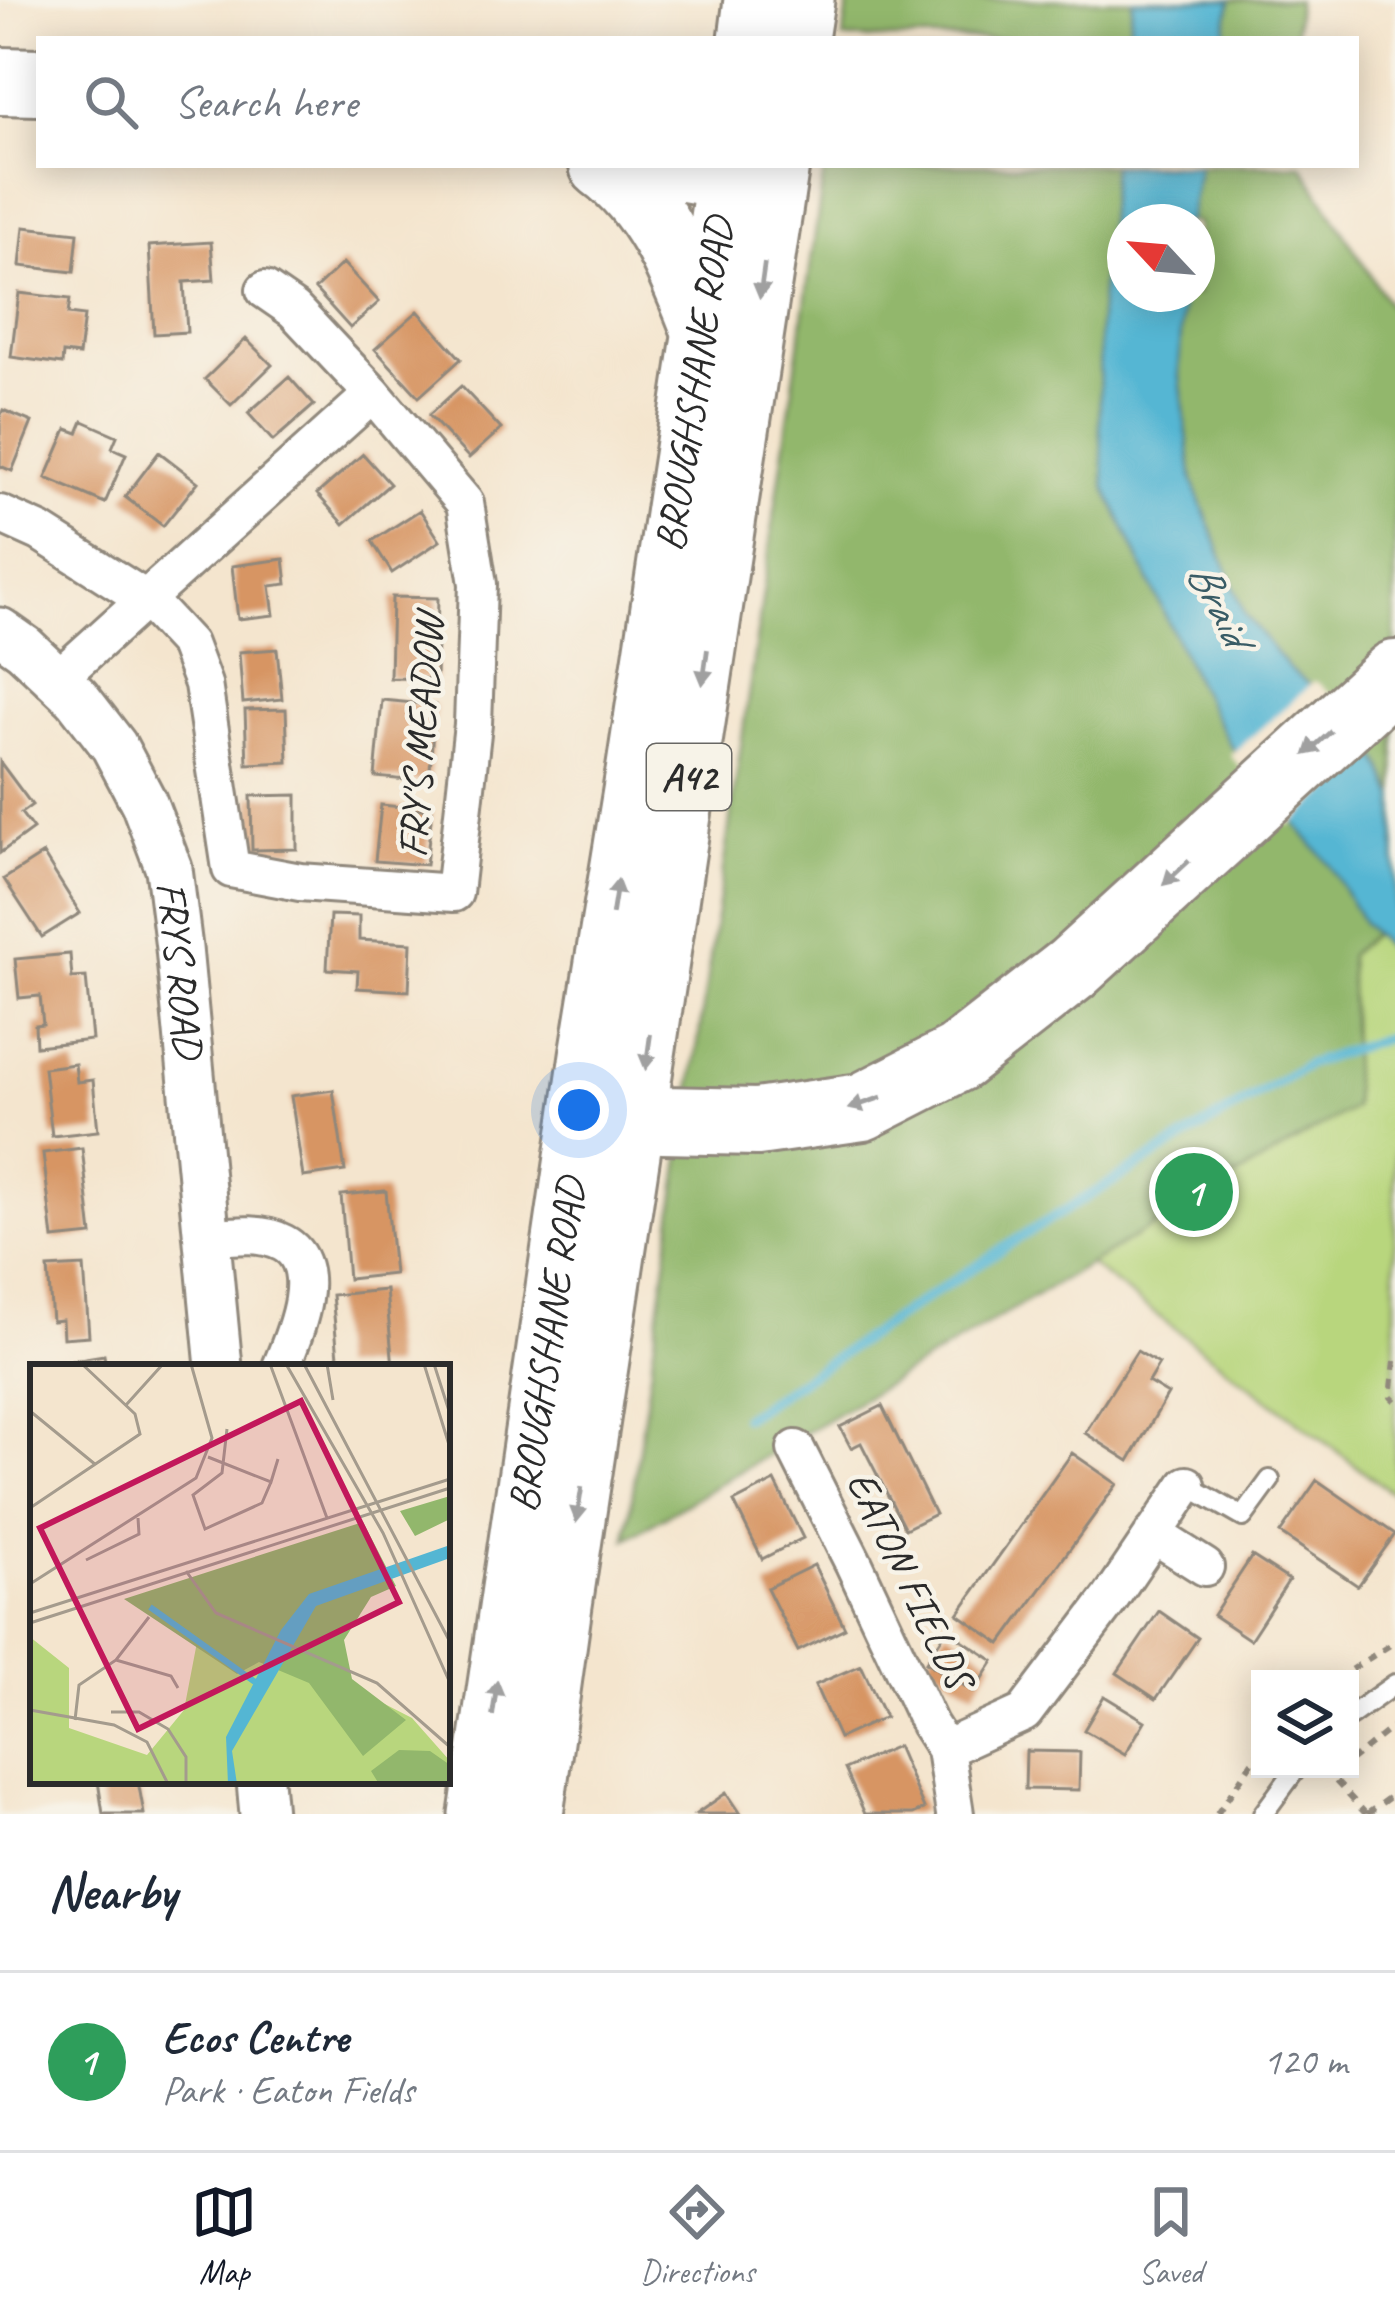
<!DOCTYPE html>
<meta charset="utf-8">
<style>
body{margin:0;font-family:Caveat,sans-serif;background:#f6f6f7;color:#1f2937}
.controls{position:absolute;right:36px;bottom:36px;display:grid;overflow:hidden;border-radius:0px;box-shadow:0 6px 30px #0003}
.controls button{width:108px;height:108px;display:grid;place-items:center;padding:0;border:0;border-bottom:3px solid #e0e1e3;background:#fff;color:#1f2937;font:60px sans-serif}
.compass{position:absolute;left:1107px;top:204px;width:108px;height:108px;border-radius:50%;background:#fff;box-shadow:0 6px 30px #0003;rotate:296deg}
.you{position:absolute;left:579px;top:1110px;width:42px;height:42px;margin:-30px;border:9px solid #fff;border-radius:50%;background:#1a73e8;box-shadow:0 0 0 18px #1a73e833}
.badge{display:grid;place-items:center;width:78px;height:78px;border-radius:50%;background:#111827;color:#fff;font-size:39px;font-weight:700}
.pin{position:absolute;translate:-50% -50%;border:6px solid #fff;box-shadow:0 3px 12px #0006}
.list{margin:0;padding:0;list-style:none}
h2{display:flex;justify-content:space-between;align-items:center;height:156px;margin:0;padding:0 48px;font-size:51px}
h2 small{font-size:39px;font-weight:400;color:#747a83}
.list li{display:grid;grid-template-columns:78px 1fr auto;gap:36px;align-items:center;box-sizing:border-box;height:180px;padding:0 48px;border-top:3px solid #e0e1e3}
.list b{display:block;font-size:45px;white-space:nowrap}
.list p{margin:0;font-size:39px;white-space:nowrap;color:#747a83}
.list em{font-size:39px;font-style:normal;color:#747a83}
.icon{flex:none;width:66px;height:66px;fill:none;stroke:currentColor;stroke-width:2;stroke-linecap:round;stroke-linejoin:round}
.map{position:relative;flex:none;width:1395px;height:1814px;overflow:hidden}
.search{position:absolute;background:#fff;box-shadow:0 6px 30px #0003;left:36px;right:36px;top:36px;height:132px;display:flex;align-items:center;gap:30px;box-sizing:border-box;padding:0 42px;border-radius:0px;color:#747a83;font-size:45px}
.sheet{height:336px;background:#fff}
nav{display:flex;justify-content:space-around;align-items:center;box-sizing:border-box;height:168px;border-top:3px solid #e0e1e3;background:#fff;font-size:33px;color:#747a83}
nav a{display:grid;justify-items:center;gap:6px}
nav .on{color:#111827}
.map>svg:first-child{display:block}
.green{fill:#b8d67d;stroke:#728054;stroke-width:3}
.forest{fill:#92b76c;stroke:#5e714c;stroke-width:3;fill-rule:evenodd}
.water{fill:#54b6d3;stroke:#40707f;stroke-width:3}
.pier{fill:#f4e5ce}
.lines{fill:none;stroke-linecap:round;stroke-linejoin:round}
.stream{stroke:#54b6d3;stroke-width:10}
.building{fill:#d79564}
.service-casing{stroke:#90887c;stroke-width:24}
.minor-casing{stroke:#90887c;stroke-width:42}
.tertiary-casing{stroke:#90887c;stroke-width:51}
.primary-casing{stroke:#90887c;stroke-width:63}
.motorway-casing{stroke:#90887c;stroke-width:72}
.path{stroke:#90887c;stroke-width:6;stroke-dasharray:9 9;stroke-linecap:butt}
.service{stroke:#fff;stroke-width:18}
.minor{stroke:#fff;stroke-width:36}
.tertiary{stroke:#fff;stroke-width:45}
.primary{stroke:#fff;stroke-width:57}
.motorway{stroke:#fff;stroke-width:66}
.oneway{fill:#a0a0a0}
.labels{text-anchor:middle;dominant-baseline:central;stroke-width:9;stroke-linejoin:round;paint-order:stroke}
.shield{fill:#f7f3e8;stroke:#686764;stroke-width:3}
.shield-label{font-size:39px;font-weight:bold;fill:#2b2b2b}
.street-label{font-size:42px;fill:#2b2b2b;stroke:#f7f3e8}
.water-label{font-size:45px;font-style:italic;fill:#395c66;stroke:#f7f3e8}
.inset-river{fill:none;stroke:#54b6d3;stroke-width:6}
.inset-road{fill:none;stroke:#a49b8d;stroke-width:3}
.view{fill:#c2185b;fill-opacity:0.15;stroke:#c2185b;stroke-width:6}
.inset-edge{fill:none;stroke:#2b2b2b;stroke-width:6}
</style>
<div class="map">
<svg width="1395" height="1814" viewBox="0 0 1395 1814">
<rect width="100%" height="100%" fill="#f7f3e8"/>
<filter id="ink" filterUnits="userSpaceOnUse"><feTurbulence type="fractalNoise" baseFrequency=".00833" numOctaves="2"/><feDisplacementMap in="SourceGraphic" scale="24" xChannelSelector="R" yChannelSelector="G"/><feConvolveMatrix kernelMatrix="1 2 1 2 8 2 1 2 1" color-interpolation-filters="sRGB"/></filter>
<filter id="wash" filterUnits="userSpaceOnUse"><feTurbulence type="fractalNoise" baseFrequency=".004" numOctaves="4" result="noise"/><feDisplacementMap in="SourceGraphic" scale="48" xChannelSelector="R" yChannelSelector="G"/><feGaussianBlur stdDeviation="2.7" result="paint"/><feColorMatrix in="noise" values="0 0 0 0 0 0 0 0 0 0 0 0 0 0 0 0 0 1.4 0 .05"/><feComposite in="paint" operator="in"/></filter>
<g filter="url(#wash)">
<rect width="100%" height="100%" fill="#f4e5ce"/>
<path class="green" d="M1395,773V1495L1076,1254Z"/>
<path class="forest" d="M849,0H1297L1295,39H843Z
M825,165H1302L1395,315V914L1349,955L1354,1107L626,1539ZM1125,222H1197V294H1125Z"/>
<path class="water" d="M1133,0H1231L1224,39H1128Z
M1112,165H1199L1188,222H1125V294H1183L1179,369L1193,482L1245,615L1290,670L1332,702L1380,761L1395,797V956L1363,923L1329,864L1230,745L1198,686L1105,486L1100,426L1099,318Z"/>
<path class="pier" d="M1315,681L1337,698L1378,749L1289,826L1230,755Z"/>
<g class="lines">
<path class="stream" d="M744,1417L1011,1243L1308,1064L1395,1035"/>
</g>
<g id="blocks">
<path class="building" d="M24,227L78,233L74,272L20,266Z
M211,242L214,280L184,282L187,332L154,334L149,246Z
M343,263L379,302L350,328L315,289Z
M19,293L70,299L68,314L84,316L79,355L63,353L62,364L11,357Z
M418,311L461,359L419,397L375,349Z
M246,339L272,365L231,405L205,379Z
M289,377L314,405L273,441L248,413Z
M461,386L501,429L469,458L429,415Z
M3,410L32,422L12,471L0,466V417Z
M83,421L117,436L112,448L126,454L105,503L46,478L67,429L78,433Z
M159,452L198,482L163,526L125,497Z
M363,454L390,484L344,524L317,494Z
M420,510L440,541L392,573L372,541Z
M284,559L287,584L270,586L274,615L238,619L232,566Z
M392,597L438,598L436,679L390,678Z
M277,649L282,699L243,703L239,652Z
M382,700L435,705L429,782L375,777Z
M286,709L288,762L247,764L245,710Z
M0,762L32,805L21,813L33,829L0,853Z
M297,795V849L252,850L251,796Z
M381,805L432,810L426,865L375,861Z
M43,854L80,913L42,937L4,879Z
M330,915L359,916V940L411,943L409,991L357,988L358,971L327,969Z
M70,954L72,978L86,977L92,1040L36,1046L35,1025L43,1024L40,996L19,998L15,959Z
M75,1064L77,1082L93,1080L98,1131L52,1136L44,1068Z
M333,1090L345,1171L303,1177L291,1096Z
M82,1148L92,1235L53,1239L43,1153Z
M386,1191L394,1274L348,1279L341,1195Z
M84,1266L89,1336L63,1338L62,1320L52,1321L48,1268Z
M386,1290L393,1367H339L332,1295Z
M1137,1351L1159,1364L1148,1382L1168,1394L1129,1461L1085,1433Z
M104,1355L106,1367H62L61,1362Z
M882,1406L935,1514L905,1529L861,1443L851,1448L840,1427Z
M1072,1453L1117,1484L1001,1644L958,1614Z
M1317,1480L1395,1534L1358,1586L1280,1533Z
M775,1481L803,1538L762,1559L734,1502Z
M1252,1556L1289,1580L1250,1640L1213,1615Z
M814,1565L845,1628L798,1651L767,1588Z
M1159,1611L1198,1638L1156,1699L1117,1673Z
M947,1630L994,1661L974,1692L926,1662Z
M861,1665L885,1717L839,1738L815,1685Z
M1104,1696L1145,1721L1125,1754L1084,1730Z
M897,1746L924,1809L913,1814H865L845,1769Z
M1026,1751L1080,1752L1079,1790L1025,1789Z
M98,1781H138L144,1814H103Z
M726,1793L740,1814H696Z"/>
</g>
</g>
<g filter="url(#ink)">
<use href="#blocks" fill-opacity="0" stroke="#90887c" stroke-width="3"/>
<g class="lines">
<g class="service-casing">
<path id="service" d="M1187,1485L1243,1517L1270,1480
M1350,1716L1395,1684
M1263,1814L1296,1769"/>
</g>
<g class="minor-casing">
<path id="minor" d="M0,514L40,532L147,600L188,644L203,684L231,869L300,882L454,893L473,724L478,584L465,503L373,394
M57,679L373,394L294,310L265,290
M207,1238C231,1236 260,1231 283,1243C325,1265 294,1336 281,1367
M796,1449L854,1564L929,1724L945,1749L955,1814
M1153,1534L1205,1567
M945,1749L1024,1713L1110,1599L1187,1485"/>
</g>
<g class="tertiary-casing">
<g id="tertiary">
<path id="s1" d="M0,631L24,648L77,698L114,746L144,803L169,869L179,948L219,1367"/>
<path d="M260,1781L263,1814"/>
</g>
</g>
<g class="primary-casing">
<g id="primary">
<path d="M748,39L753,0"/>
<path d="M799,39L805,0"/>
<path id="s2" d="M478,1814L589,1055L636,766L727,165"/>
<path d="M534,1814L563,1605L780,165"/>
</g>
</g>
<g class="motorway-casing">
<path id="motorway" d="M0,81L39,82
M603,165C655,203 679,263 702,321
M667,165L725,175
M639,1116L662,1120L757,1122L862,1107L958,1058L1072,969L1395,674"/>
</g>
<path class="path" d="M1395,1361L1391,1397L1395,1401
M1336,1679L1395,1642
M1350,1761L1395,1725
M1339,1769L1331,1776L1366,1814
M1217,1814L1260,1750
M1367,1814L1395,1793"/>
<use href="#service" class="service"/>
<use href="#minor" class="minor"/>
<use href="#tertiary" class="tertiary"/>
<use href="#primary" class="primary"/>
<use href="#motorway" class="motorway"/>
</g>
<defs><path id="oneway-solid" d="M-6-.8H1V-3.2L6.5 0L1 3.2V.8H-6Z" transform="scale(3)"/></defs>
<g class="oneway">
<use href="#oneway-solid" transform="translate(762 281) rotate(98)"/>
<use href="#oneway-solid" transform="translate(705 667) rotate(98)"/>
<use href="#oneway-solid" transform="translate(1318 743) rotate(138)"/>
<use href="#oneway-solid" transform="translate(1176 873) rotate(137)"/>
<use href="#oneway-solid" transform="translate(615 897) rotate(-81)"/>
<use href="#oneway-solid" transform="translate(648 1052) rotate(98)"/>
<use href="#oneway-solid" transform="translate(865 1103) rotate(161)"/>
<use href="#oneway-solid" transform="translate(579 1505) rotate(99)"/>
<use href="#oneway-solid" transform="translate(495 1698) rotate(-82)"/>
</g>
</g>
<g class="labels">
<rect class="shield" x="647" y="744" width="84" height="66" rx="9"/>
<g class="shield-label">
<text x="689" y="777">A42</text>
</g>
<g class="street-label">
<text stroke="none"><textPath href="#s2" startOffset="1446">BROUGHSHANE ROAD</textPath></text>
<text transform="translate(421 736) rotate(-86)">FRY'S MEADOW</text>
<text stroke="none"><textPath href="#s1" startOffset="399">FRYS ROAD</textPath></text>
<text stroke="none"><textPath href="#s2" startOffset="474">BROUGHSHANE ROAD</textPath></text>
<text transform="translate(910 1580) rotate(64)">EATON FIELDS</text>
</g>
<g class="water-label">
<text transform="translate(1219 603) rotate(63)">Braid</text>
</g>
</g>
<g transform="translate(30 1364)">
<rect width="420" height="420" fill="#f4e5ce"/>
<path d="M173,247L382,354L420,397V420H0V273L39,304V364L117,391L154,346Z" fill="#b8d67d"/>
<path d="M420,132V155L385,172L370,147ZM333,158L366,222L341,233L314,276L322,315L376,356L333,392L279,319L229,298L207,310L94,235ZM369,386L400,387L420,401V420H349L341,407Z" fill="#92b76c"/>
<path d="M420,181V194L286,242L202,387L207,420H198L196,373L251,266L279,230Z" fill="#54b6d3"/>
<path class="inset-river" d="M120,243L225,318"/>
<path class="inset-road" d="M240,0L297,154M256,0L353,169L420,319M274,0L420,278M297,0L303,36M394,0L420,84M404,0L420,50M96,41L133,0M0,47L66,101M197,65L192,109L163,131L175,165L232,139L241,118M178,93L241,118L248,95M0,144L110,70L105,50L52,0M56,196L109,170L108,154M156,207L186,249L347,319L420,383M0,220L166,114L182,74L161,0M0,249L420,115M0,259L420,124M86,296L141,312L148,324M0,346L84,361L117,378L138,420M81,348H109L138,365L156,393V420M45,356L49,321L86,296L119,253"/>
<path class="view" d="M271,37L369,238L108,365L10,164Z"/>
<rect width="420" height="420" class="inset-edge"/>
</g>
</svg>
<div class="controls">
<button><svg class="icon" aria-label="layers" viewBox="0 0 24 24"><path d="M12 4l9 5-9 5-9-5zM3 14l9 5 9-5"/></svg></button>
</div>
<svg class="compass" viewBox="-18 -18 36 36"><path d="M0-13l5 13h-10z" fill="#e53935"/><path d="M0 13l5-13h-10z" fill="#747a83"/></svg>
<div class="you"></div>
<div class="pin badge" style="left:1194px;top:1192px;background:#2e9e5b">1</div>
<div class="search"><svg class="icon" aria-label="search" viewBox="0 0 24 24"><circle cx="10" cy="10" r="6"/><path d="M15 15l6 6"/></svg>Search here</div>
</div>
<section class="sheet">
<h2>Nearby<small></small></h2>
<ul class="list">
<li><span class="badge" style="background:#2e9e5b">1</span><div><b>Ecos Centre</b><p>Park · Eaton Fields</p></div><em>120 m</em></li>
</ul>
</section>
<nav>
<a class="on"><svg class="icon" aria-label="map" viewBox="0 0 24 24"><path d="M3 6l6-2 6 2 6-2v14l-6 2-6-2-6 2zM9 4v14M15 6v14"/></svg>Map</a>
<a><svg class="icon" aria-label="directions" viewBox="0 0 24 24"><path d="M12 3l9 9-9 9-9-9zM9 14v-3h6M13 9l2 2-2 2"/></svg>Directions</a>
<a><svg class="icon" aria-label="saved" viewBox="0 0 24 24"><path d="M7 4h10v16l-5-4-5 4z"/></svg>Saved</a>
</nav>
